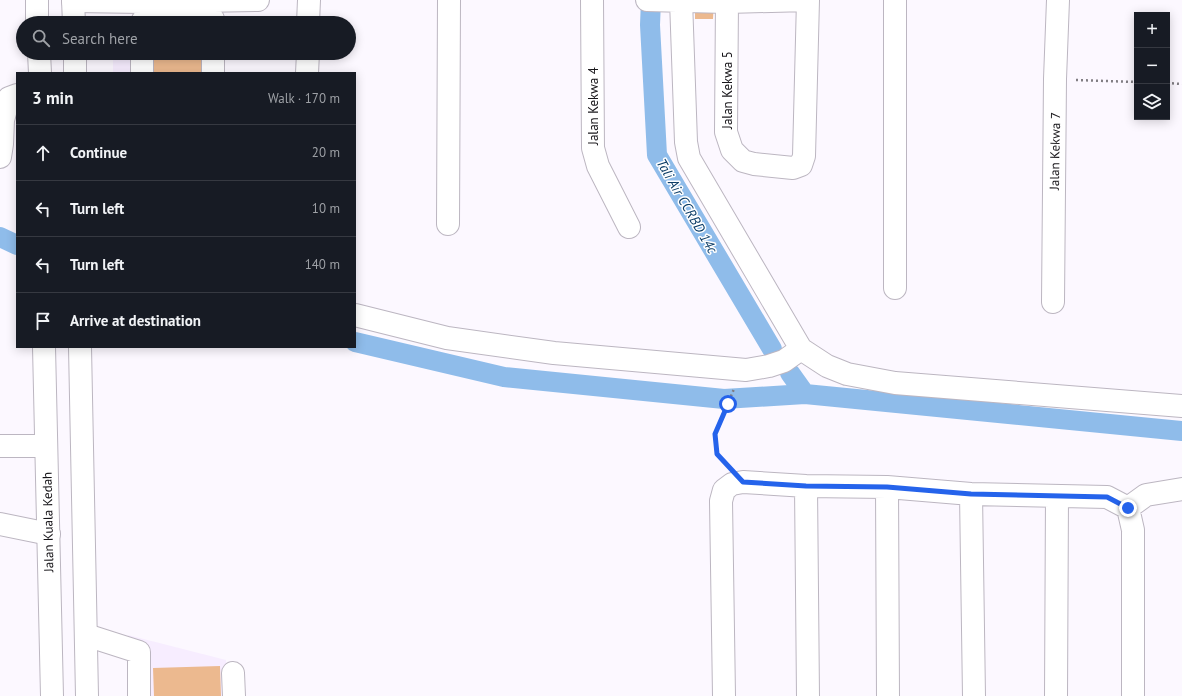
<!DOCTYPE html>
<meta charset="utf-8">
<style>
body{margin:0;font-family:"PT Sans",sans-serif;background:#20242c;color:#f1f3f6}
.controls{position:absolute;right:12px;top:12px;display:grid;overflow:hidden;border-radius:0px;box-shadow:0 2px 10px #0003}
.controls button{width:36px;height:36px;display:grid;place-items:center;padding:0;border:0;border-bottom:1px solid #363941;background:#171b24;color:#f1f3f6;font:20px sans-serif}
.stop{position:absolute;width:12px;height:12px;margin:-9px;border:3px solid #2563eb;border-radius:50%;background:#fff}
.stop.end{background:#2563eb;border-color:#fff;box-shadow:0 1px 4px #0008}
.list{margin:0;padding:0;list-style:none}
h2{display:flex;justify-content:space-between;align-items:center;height:52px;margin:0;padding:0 16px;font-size:17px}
h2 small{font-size:13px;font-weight:400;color:#9ea1a6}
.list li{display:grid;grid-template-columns:26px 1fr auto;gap:12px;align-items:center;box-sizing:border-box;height:56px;padding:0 16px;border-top:1px solid #363941}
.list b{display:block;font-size:15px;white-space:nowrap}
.list em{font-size:13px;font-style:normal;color:#9ea1a6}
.icon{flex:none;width:22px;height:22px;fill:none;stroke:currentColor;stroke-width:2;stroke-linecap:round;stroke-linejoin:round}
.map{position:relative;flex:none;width:1182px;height:696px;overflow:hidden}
.search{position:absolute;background:#171b24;box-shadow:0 2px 10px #0003;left:16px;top:16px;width:340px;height:44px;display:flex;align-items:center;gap:10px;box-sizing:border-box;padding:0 14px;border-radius:22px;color:#9ea1a6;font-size:15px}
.panel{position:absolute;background:#171b24;box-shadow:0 2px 10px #0003;left:16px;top:72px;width:340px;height:276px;border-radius:0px}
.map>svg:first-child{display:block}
.built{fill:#f7edff}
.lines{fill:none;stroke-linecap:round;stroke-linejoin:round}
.canal{stroke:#8fbcea;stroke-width:20}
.building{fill:#ecb98f}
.minor-casing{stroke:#bcb6c1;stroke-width:24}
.major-casing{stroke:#bcb6c1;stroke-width:24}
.path{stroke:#807d82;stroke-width:2.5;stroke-dasharray:2 3;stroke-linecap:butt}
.minor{stroke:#fff;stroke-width:22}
.major{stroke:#fff;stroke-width:22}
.route{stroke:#2563eb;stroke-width:5}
.labels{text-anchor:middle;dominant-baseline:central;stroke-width:3;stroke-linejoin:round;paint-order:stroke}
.street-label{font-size:13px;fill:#171519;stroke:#fff}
.water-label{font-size:14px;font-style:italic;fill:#0c3d67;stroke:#fff}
</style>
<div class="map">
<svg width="1182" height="696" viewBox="0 0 1182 696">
<rect width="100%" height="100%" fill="#fcf8ff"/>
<path class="built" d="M113,53H225V73H113Z
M128,635L226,660L227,696H129Z"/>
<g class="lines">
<path class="canal" d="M651,0L650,25L657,155L772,349
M0,237L17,245
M355,342L504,377L724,399L805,394L1182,431
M790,373L805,394"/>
</g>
<path class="building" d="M695,0H714L713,19H695Z
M150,53H208V73H150Z
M220,666L221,696H154L153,668Z"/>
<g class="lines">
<g class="minor-casing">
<path id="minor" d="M592,0L593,148L598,166L629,227
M647,0L727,2L808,0
M681,0L686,142L689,158L801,349L827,366L847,374L895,383L1182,406
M727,0L726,132L732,150L743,161L754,164L793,168L801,165L804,156L808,0
M73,1L143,2L258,0
M143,20L213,19
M308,23L309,0
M142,73V53
M213,73V53
M307,73L308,53
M0,157L2,144L3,120L9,98L17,95
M448,224L449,0
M895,288V0
M1053,302L1055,79L1058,0
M355,315L447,338L554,353L746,370L769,366L784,361L801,349
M0,446H46
M806,486L808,696
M887,487L888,696
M971,494L974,696
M1128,508L1146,495L1182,489
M0,524L49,534
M86,635L139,652V696
M233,673L234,696
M724,696L721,501L724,490L732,484L743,482L806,486L887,487L971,494L1107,497L1128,508L1133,530V696
M1056,696L1057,496"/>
</g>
<g class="major-casing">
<path id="major" d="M37,0V23
M73,0L74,23
M39,53L40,73
M75,53V73
M44,347L52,696
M80,347L87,696"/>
</g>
<path class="path" d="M1076,80L1137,82
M1167,83L1182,84
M727,464L717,454L715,434L734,389"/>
<use href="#minor" class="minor"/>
<use href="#major" class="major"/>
</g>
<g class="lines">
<path class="route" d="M728,404L715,434L717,454L743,482L806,486L887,487L971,494L1107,497L1128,508"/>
</g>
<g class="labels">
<g class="street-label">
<text transform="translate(727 90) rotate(-90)">Jalan Kekwa 5</text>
<text transform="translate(593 106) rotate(-90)">Jalan Kekwa 4</text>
<text transform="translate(1055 151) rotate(-89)">Jalan Kekwa 7</text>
<text transform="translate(48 522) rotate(-91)">Jalan Kuala Kedah</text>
</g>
<g class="water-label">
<text transform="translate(687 206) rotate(60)">Tali Air CCRBD 14c</text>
</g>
</g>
</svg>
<div class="controls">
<button>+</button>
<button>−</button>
<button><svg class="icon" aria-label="layers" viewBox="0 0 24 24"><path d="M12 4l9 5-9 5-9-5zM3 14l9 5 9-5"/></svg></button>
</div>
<div class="stop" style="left:728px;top:404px"></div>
<div class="stop end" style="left:1128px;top:508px"></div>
<div class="search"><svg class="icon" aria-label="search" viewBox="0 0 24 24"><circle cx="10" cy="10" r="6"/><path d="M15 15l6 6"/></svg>Search here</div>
<section class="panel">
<h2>3 min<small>Walk · 170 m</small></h2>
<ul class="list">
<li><svg class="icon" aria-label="ahead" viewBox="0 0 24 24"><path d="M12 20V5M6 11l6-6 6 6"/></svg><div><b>Continue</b></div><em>20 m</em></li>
<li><svg class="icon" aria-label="left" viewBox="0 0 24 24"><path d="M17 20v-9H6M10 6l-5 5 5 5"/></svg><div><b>Turn left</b></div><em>10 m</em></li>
<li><svg class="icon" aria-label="left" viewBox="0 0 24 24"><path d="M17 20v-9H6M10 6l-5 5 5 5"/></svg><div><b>Turn left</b></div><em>140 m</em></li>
<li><svg class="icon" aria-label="arrive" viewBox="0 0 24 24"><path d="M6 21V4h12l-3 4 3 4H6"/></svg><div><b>Arrive at destination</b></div></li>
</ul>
</section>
</div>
